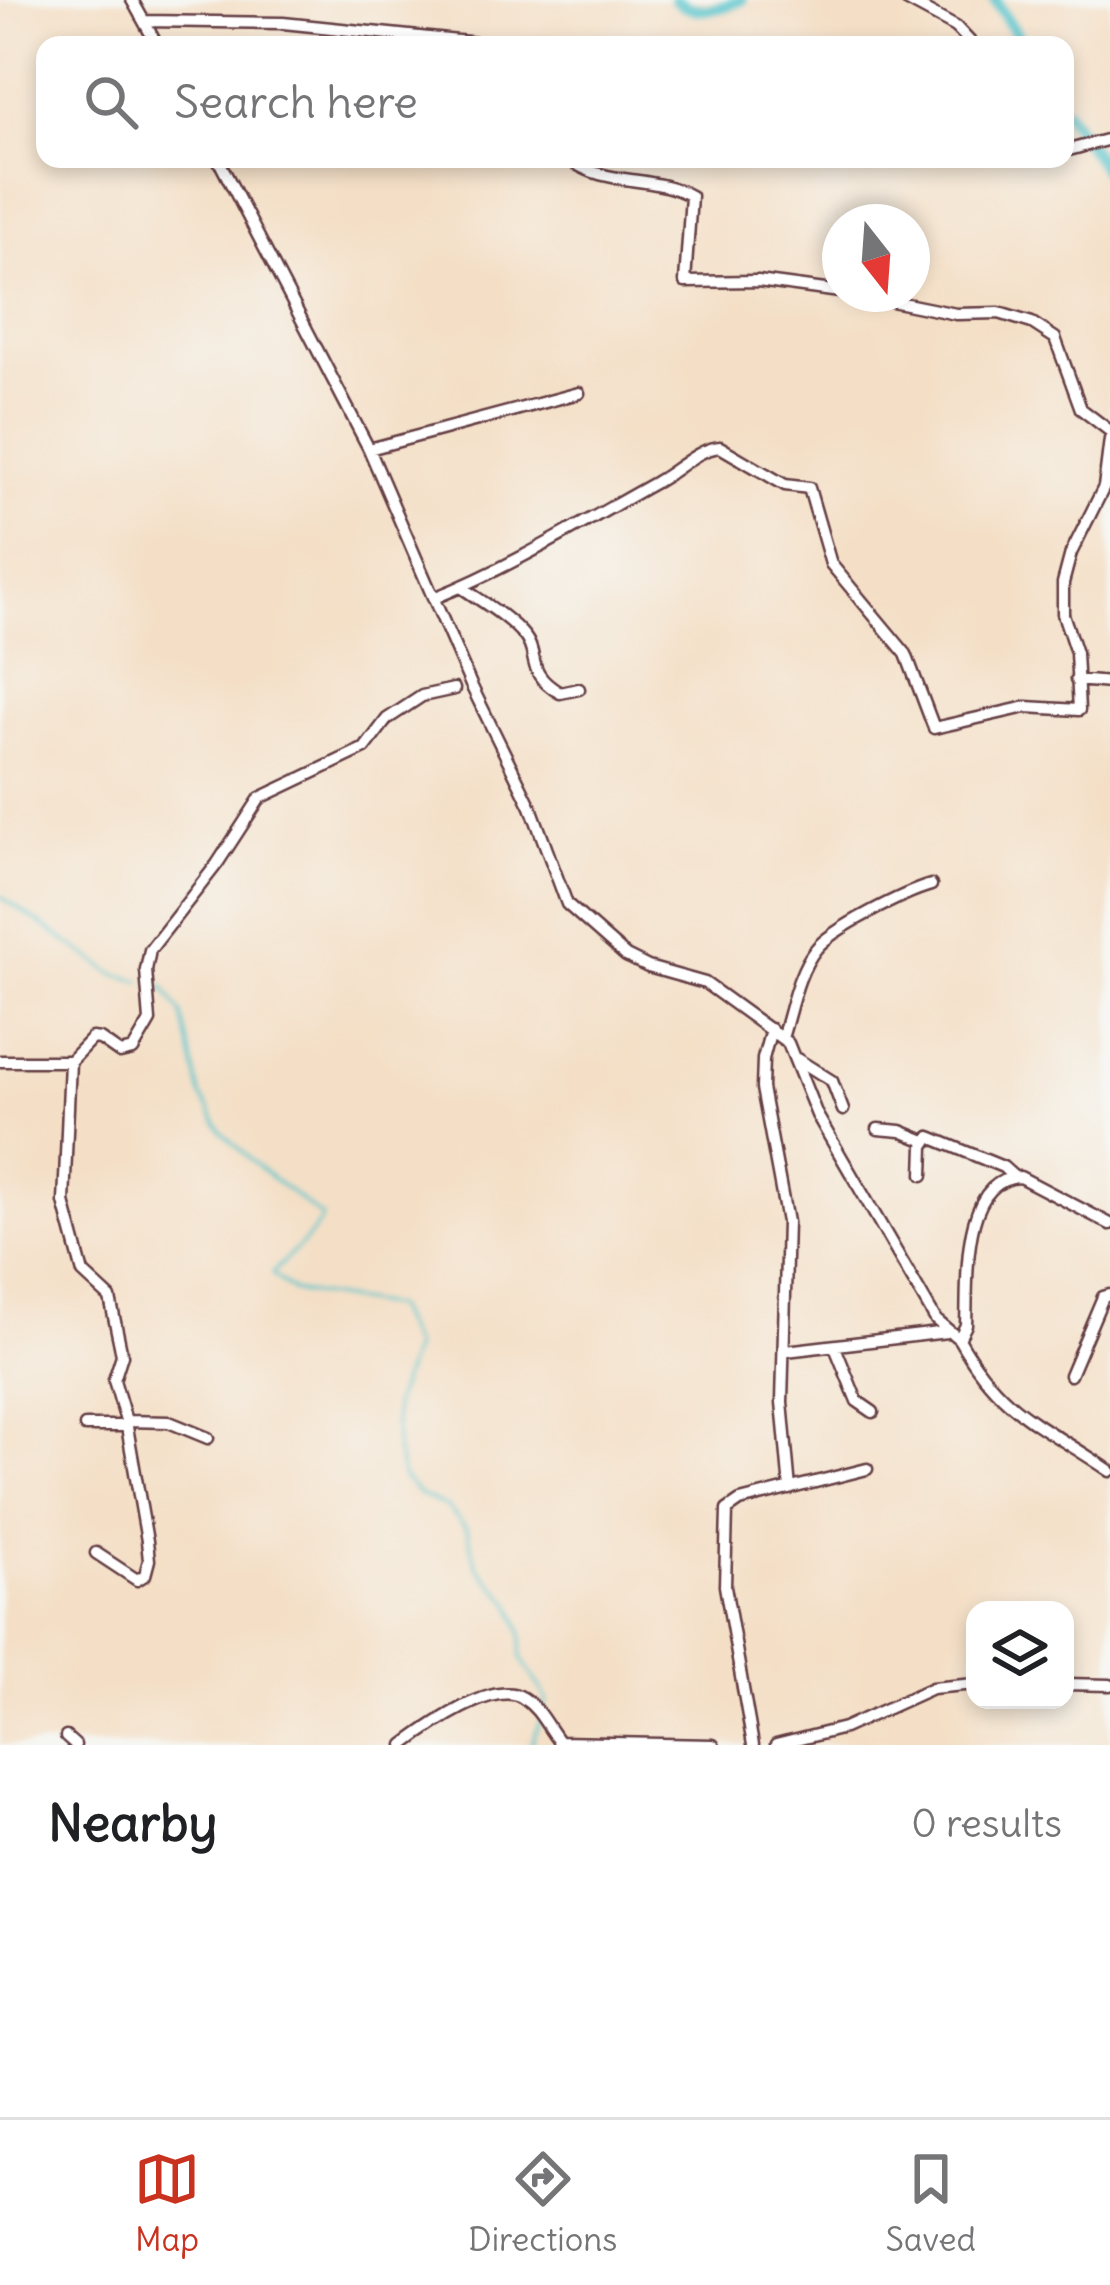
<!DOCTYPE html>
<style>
body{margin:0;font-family:Delius,sans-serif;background:#f2f2f2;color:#202124}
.controls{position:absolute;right:36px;bottom:36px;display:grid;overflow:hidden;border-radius:24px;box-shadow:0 6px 18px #0003}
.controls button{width:108px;height:108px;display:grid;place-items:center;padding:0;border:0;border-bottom:3px solid #e0e0e0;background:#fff;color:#202124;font:60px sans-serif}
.compass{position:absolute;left:822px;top:204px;width:108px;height:108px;border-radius:50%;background:#fff;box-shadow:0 6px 18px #0003;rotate:163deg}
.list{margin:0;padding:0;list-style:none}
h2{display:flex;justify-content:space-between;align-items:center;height:156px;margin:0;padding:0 48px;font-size:51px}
h2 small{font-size:39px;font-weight:400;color:#757577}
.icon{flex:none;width:66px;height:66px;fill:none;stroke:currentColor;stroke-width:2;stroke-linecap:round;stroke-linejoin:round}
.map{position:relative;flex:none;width:1110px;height:1745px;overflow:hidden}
.search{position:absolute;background:#fff;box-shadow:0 6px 18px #0003;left:36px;right:36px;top:36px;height:132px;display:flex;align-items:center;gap:30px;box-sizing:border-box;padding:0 42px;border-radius:24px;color:#757577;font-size:45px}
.sheet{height:372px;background:#fff}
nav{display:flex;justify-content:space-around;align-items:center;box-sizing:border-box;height:168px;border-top:3px solid #e0e0e0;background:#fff;font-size:33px;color:#757577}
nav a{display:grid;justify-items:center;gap:6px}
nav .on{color:#c8321e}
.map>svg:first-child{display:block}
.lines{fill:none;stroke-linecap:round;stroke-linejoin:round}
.stream{stroke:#58c5cc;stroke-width:3}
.river{stroke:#58c5cc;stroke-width:12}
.minor-casing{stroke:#643c42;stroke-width:15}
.minor{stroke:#fff;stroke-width:10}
</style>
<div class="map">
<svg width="1110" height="1745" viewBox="0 0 1110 1745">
<rect width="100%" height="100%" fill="#f6f6f2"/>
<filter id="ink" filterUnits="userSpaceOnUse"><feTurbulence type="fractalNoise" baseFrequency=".00833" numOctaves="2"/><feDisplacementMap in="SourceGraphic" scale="24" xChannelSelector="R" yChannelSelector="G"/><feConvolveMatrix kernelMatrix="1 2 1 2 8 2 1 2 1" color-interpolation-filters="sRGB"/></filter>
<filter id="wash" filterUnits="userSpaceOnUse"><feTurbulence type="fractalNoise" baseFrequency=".004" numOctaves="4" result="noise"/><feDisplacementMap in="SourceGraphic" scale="48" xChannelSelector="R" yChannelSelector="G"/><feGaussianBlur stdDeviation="2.7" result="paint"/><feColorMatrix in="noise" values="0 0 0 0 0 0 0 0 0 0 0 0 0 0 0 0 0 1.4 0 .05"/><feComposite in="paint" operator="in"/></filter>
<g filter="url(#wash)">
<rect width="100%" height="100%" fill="#f4dfc6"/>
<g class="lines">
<path class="stream" d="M0,896L114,974L141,981
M150,983L164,987L182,1015L201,1096L222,1132L258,1167L322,1217C316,1234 286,1257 272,1274L293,1291L394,1307L413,1348L394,1403L396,1448L403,1478L419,1494L447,1507L467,1529L477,1566L512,1604L522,1633L521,1658L547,1699L544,1710
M531,1745L541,1719"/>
<path class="river" d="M675,0C692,15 721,10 741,0
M995,0L1023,45
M1065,111L1110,177"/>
</g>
</g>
<g filter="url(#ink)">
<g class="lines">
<g class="minor-casing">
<path id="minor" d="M132,0L157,45
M906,0L956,27L973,45
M144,21L283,23L497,45
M1065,151L1110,139
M218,159L369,449L471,685L531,807L567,904L626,956L648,967L705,983L788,1043L817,1115L936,1320L959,1339
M569,159C605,187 653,174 691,196L685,282L758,281L840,292
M857,294L956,314L999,313L1032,323L1055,338L1081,409L1110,431
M369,449L579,393
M461,587C481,601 509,617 525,637C540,656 524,672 560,693L579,689
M434,598C511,567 584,522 656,482C677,471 697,449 720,447L785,485L809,488L831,564L906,654L934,728L1026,707L1079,710L1076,653L1063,614V583L1071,553L1104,487L1110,439
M1076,680L1110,683
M771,1029L763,1059L762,1088L787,1222L782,1402L790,1489
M782,1038C791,1010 797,972 816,949C831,929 906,892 931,885
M797,1059L832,1081L843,1110
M0,1061H70
M878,1129L901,1131L925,1141
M923,1175L924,1146L930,1137L1003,1167L1013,1176
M1110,1224L1020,1177C960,1179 968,1282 966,1325L959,1339C1002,1415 1042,1424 1110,1471
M835,1347L857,1401L873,1412
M786,1351L947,1332
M1070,1375L1103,1297L1110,1295
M126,1421L169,1422L208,1438
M85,1426H127
M96,1553L137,1580L145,1575L149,1560L147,1541L126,1421L114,1380L122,1355L110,1298L83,1273L64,1202L70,1061L92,1038L100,1039L120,1053L133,1050L150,1021L146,970L150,950L217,864L260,798L365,748L387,719L422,696L454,689
M1065,1684L1110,1685
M66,1737L75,1745
M404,1745C428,1727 495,1679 523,1698C540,1709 547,1727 559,1742L713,1745
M753,1745L725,1586L727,1510L740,1501L867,1469
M776,1745L844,1728L932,1688L975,1684"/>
</g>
<use href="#minor" class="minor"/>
</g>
</g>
</svg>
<div class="controls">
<button><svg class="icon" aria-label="layers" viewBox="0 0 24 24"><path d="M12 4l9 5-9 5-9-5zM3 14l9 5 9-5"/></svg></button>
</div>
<svg class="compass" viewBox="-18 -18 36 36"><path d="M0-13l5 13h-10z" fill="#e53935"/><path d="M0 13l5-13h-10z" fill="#757577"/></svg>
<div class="search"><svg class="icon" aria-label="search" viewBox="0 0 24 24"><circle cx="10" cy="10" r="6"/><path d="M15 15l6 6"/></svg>Search here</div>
</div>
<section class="sheet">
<h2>Nearby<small>0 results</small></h2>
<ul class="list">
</ul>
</section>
<nav>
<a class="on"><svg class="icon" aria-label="map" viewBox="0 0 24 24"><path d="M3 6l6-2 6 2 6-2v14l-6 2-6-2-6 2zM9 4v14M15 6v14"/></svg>Map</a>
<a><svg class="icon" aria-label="directions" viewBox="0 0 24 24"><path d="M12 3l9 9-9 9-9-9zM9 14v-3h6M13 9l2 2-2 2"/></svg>Directions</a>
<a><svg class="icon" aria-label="saved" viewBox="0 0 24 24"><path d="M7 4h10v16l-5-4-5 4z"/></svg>Saved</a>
</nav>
